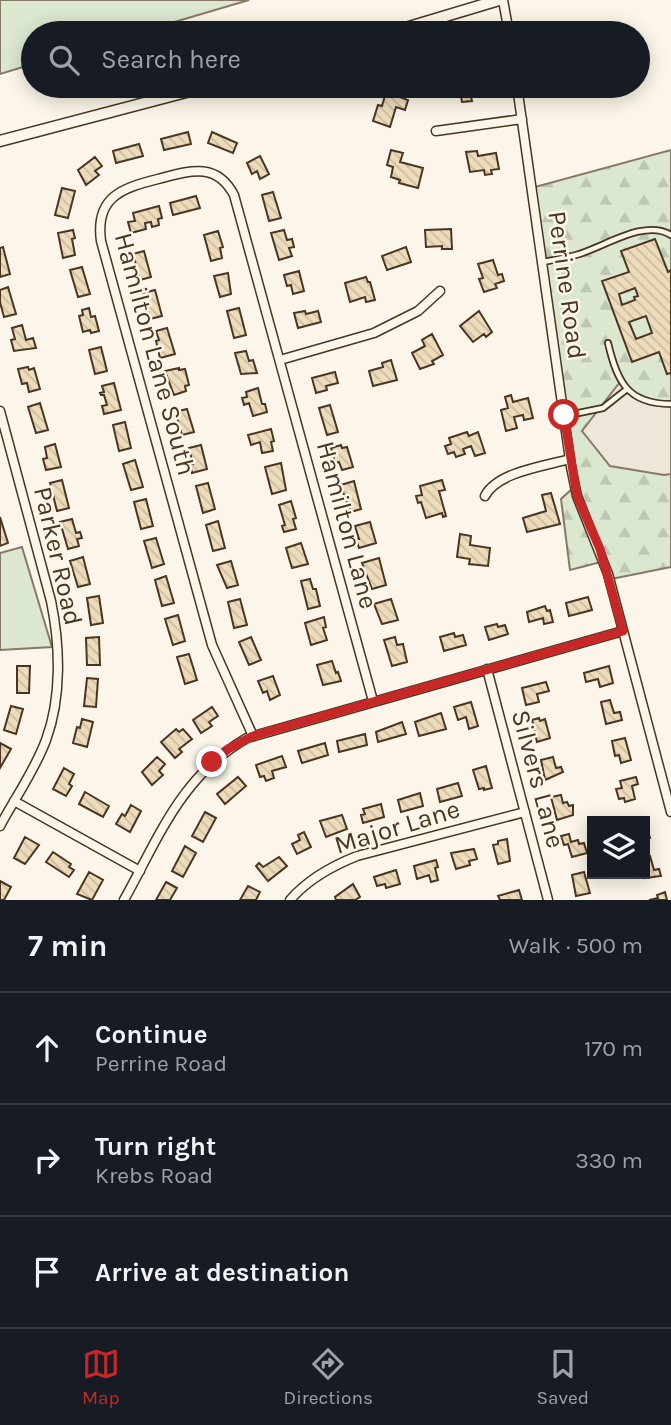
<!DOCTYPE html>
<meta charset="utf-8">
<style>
body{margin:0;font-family:Karla,sans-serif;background:#242831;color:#f1f3f6}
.controls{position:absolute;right:21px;bottom:21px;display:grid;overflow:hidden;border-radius:0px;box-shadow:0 4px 18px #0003}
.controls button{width:63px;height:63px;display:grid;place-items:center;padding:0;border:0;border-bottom:2px solid #363941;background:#171b24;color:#f1f3f6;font:35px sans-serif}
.stop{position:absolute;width:21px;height:21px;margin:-16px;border:5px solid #c62828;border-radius:50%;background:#fff}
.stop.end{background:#c62828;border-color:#fff;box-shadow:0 2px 7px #0008}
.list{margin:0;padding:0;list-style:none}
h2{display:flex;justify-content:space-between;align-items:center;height:91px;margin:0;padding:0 28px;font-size:30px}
h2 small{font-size:23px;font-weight:400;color:#9ea1a6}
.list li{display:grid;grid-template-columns:46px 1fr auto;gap:21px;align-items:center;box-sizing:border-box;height:112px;padding:0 28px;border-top:2px solid #363941}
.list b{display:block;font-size:26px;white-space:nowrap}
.list p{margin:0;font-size:23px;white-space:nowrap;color:#9ea1a6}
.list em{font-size:23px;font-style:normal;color:#9ea1a6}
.icon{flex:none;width:38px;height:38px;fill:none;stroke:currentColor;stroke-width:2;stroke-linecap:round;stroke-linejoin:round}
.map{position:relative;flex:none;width:671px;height:900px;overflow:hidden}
.search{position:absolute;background:#171b24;box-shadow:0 4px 18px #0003;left:21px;right:21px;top:21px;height:77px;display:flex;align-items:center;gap:18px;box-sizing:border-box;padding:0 24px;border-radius:38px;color:#9ea1a6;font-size:26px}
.sheet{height:427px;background:#171b24}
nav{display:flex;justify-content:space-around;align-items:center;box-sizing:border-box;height:98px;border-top:2px solid #363941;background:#171b24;font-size:19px;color:#9ea1a6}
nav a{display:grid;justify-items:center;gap:4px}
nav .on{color:#c62828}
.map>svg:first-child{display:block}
.green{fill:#dce7d0;stroke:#887966;stroke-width:2}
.forest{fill:url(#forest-firs);stroke:#887966;stroke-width:2}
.parking{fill:#ede7d9;stroke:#887966;stroke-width:2}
.building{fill:url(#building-back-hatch);stroke:#4a3520;stroke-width:2;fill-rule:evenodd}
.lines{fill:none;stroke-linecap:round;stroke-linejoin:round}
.service-casing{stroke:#4a3520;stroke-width:8}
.minor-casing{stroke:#4a3520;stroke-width:11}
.tertiary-casing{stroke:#4a3520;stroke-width:13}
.service{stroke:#fbf6e9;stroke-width:4.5}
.minor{stroke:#fbf6e9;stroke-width:8}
.tertiary{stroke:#fbf6e9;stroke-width:10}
.route{stroke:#c62828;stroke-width:9}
.labels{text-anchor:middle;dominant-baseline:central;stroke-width:5;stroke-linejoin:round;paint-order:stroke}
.street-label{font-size:26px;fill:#4a3520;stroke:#fbf6e9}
</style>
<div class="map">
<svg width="671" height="900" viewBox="0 0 671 900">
<defs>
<pattern id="forest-firs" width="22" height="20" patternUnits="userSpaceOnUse" patternTransform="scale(1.75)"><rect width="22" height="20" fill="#dce7d0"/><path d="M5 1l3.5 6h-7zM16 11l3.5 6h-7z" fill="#bec7b2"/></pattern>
<pattern id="building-back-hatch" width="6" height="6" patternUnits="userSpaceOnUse" patternTransform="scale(1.75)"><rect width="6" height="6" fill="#ecdcbc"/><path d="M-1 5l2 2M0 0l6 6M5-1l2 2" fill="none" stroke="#ccbda1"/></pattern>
</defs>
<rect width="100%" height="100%" fill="#fbf6e9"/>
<path class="green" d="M0,0H249L137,33H33V64L0,74Z
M22,547L52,647L0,650V553Z"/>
<path class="forest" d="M671,150V567L606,580L601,562L570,570L561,499L574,487L543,262L535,187Z"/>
<path class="parking" d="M620,382L627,389L654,404H671V474L664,475L610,466L582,431Z"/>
<path class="building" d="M459,86H484L485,91L470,93L472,101L462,102Z
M386,92L408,100L405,110L396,107L390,127L373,121L378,105L382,106Z
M188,132L191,144L164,150L161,139Z
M212,132L237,143L233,153L208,143Z
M139,144L143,156L116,163L113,151Z
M391,150L403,153L400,162L423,168L418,188L399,183L400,180L391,177L393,167L387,165Z
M477,151L478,156L496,153L499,169L491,170L492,174L485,175L484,170L470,172L466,152Z
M260,156L269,174L260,179L257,171L252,174L247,163Z
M95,157L102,166L95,171L99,175L86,185L78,170Z
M62,188L75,191L68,218L55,215Z
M273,192L281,218L269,221L262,195Z
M196,196L200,208L173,215L170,203Z
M159,206L162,218L158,219L159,225L152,227L151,222L145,223L146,229L131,233L128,222L135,221L133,213Z
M451,229L452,249H442V246L426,247L425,230Z
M73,230L75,238L72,239L75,255L63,258L58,233Z
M284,230L287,240L292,239L294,247L289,248L292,256L279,260L271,233Z
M218,231L223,247L220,248L222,258L211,261L204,235Z
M655,239L668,272L671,270V373L667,374L659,352L632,362L602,281L629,272L621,251ZM635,288L638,296L634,297L635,300L622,305L619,294ZM646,316L652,333L636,339L629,322Z
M3,247L10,274L0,277V248Z
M406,247L411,262L387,270L382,256Z
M144,251L151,277L140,280L133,254Z
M493,260L498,275L502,274L504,281L495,284L497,288L484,292L479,279L483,278L478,264Z
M82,267L90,294L78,297L70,270Z
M299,271L304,291L293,294L291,285L287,286L284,275Z
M228,273L231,294L220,297L214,276Z
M366,277L368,282H370L375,300L366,302L365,297L350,302L345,283Z
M8,287L16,314L4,317L0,302V290Z
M155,290L162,316L150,319L143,293Z
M89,308L91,317L95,316L99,331L91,333L90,330L83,332L79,316L83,315L82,310Z
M239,308L246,335L234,338L227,311Z
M305,311L306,314L318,311L321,322L298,328L294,313Z
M479,311L492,332L486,337L484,334L473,342L460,326Z
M22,325L26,340L33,338L36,348L14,351L11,340L15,339L12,328Z
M167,328L175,354L160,358L156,341L159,340L156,331Z
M432,334L443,355L432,361L434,364L420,369L412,353L425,346L422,340Z
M101,347L107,371L95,374L89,350Z
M246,351L249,361L253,360L257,373L241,374L235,353Z
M391,360L397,380L373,386L369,371L383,367L382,363Z
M28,367L29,370L34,368L40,389L29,392L27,383L22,384L18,369Z
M179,368V370L185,369L189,385L185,386L186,391L174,395L165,371Z
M335,372L338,383L326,386L327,390L316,393L312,378Z
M114,383L121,410L104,414L102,406L107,405L104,395H101L100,393L104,392L102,386Z
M258,388L262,404H265L267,412L253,416L249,403L244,405L242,398L247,397L246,392Z
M511,395L513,402L528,398L533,418L524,420L523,415L514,417L517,428L506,431L501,410L508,408L505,397Z
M40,403L48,430L36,433L28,407Z
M330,405L338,432L327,435L319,408Z
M187,409L194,432L182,435L175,412Z
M125,422L131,448L119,451L113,425Z
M271,429L274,441L271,442L273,451L262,453L260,442L251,445L248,435Z
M467,432L469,436L478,432L485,453L475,456L471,446L463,449L465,454L456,457L454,452L448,454L445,446L451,444L449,438Z
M55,444L61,467L46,470L43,459L47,458L45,447Z
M201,445L207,469L192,473L190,464H193L189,448Z
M341,445L342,448L347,447L353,467L342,470L339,462L335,463L331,448Z
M135,460L143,487L131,490L123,464Z
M281,463L286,490L272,494L265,467Z
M62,480L69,508L57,511L50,483Z
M442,480L445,490L439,491L446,516L443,517L442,513L426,518L421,502L418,503L416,496L422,495L420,486Z
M354,481L361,509L351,512L348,501L346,502L341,485Z
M208,483L215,509L203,513L196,486Z
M551,493L560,524L527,532L523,518L546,511L542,495Z
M146,499L153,526L141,529L134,502Z
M291,501L296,518L293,519L296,529L284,532L282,526L285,525L279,505Z
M0,517L8,543L0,546Z
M72,519L76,533L80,532L82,538L77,539L79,546L68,549L60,522Z
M218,521L225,548L213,551L206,525Z
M370,522L376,543L359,548L356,539H359L355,526Z
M460,534L471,536L470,545L490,548L488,566L469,564L470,559L457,557Z
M156,538L164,564L152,568L144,541Z
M301,543L308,564L292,568L286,548Z
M83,557L90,584L78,587L70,561Z
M379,558L386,585L372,589L362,563Z
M231,561L238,585L227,588L217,565Z
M166,576L174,603L162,606L155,580Z
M310,579L313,589H316L320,606L308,609L301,581Z
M99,596L103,623L91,625L87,598Z
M588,597L592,610L569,616L566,603Z
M240,599L247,625L234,628L228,602Z
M391,599L398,620L382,624L374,604Z
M545,606L547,611L550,610L553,622L544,624L543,618L529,622L527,612Z
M178,615L185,641L173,645L165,619Z
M324,617L326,627L323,628L327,640L311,645L305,623Z
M497,624L498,627L505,625L508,634L489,640L485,627Z
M454,633L455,637L463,635L466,645L444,651L440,637Z
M99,637L100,665H87L86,638Z
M251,637L261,660L249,665L239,642Z
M395,637L397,645L403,644L407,662L392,666L384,640Z
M189,654L197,680L185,684L177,657Z
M332,661L336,673L338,672L341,681L323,685L317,665Z
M17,666H30L29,693H17Z
M609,666L613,683L600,687L598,679L586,682L584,673Z
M273,676L280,695L270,700L267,691L263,693L258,681Z
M87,678L98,679L96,707L84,706Z
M546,682L549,691L537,694L539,702L526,705L522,688Z
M610,700L614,713L620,712L622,720L606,724L601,702Z
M471,702L478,726L469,729L466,717L458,720L454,707Z
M11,706L23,709L16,734L4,730Z
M212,707L218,716L209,722L212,726L201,733L193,720Z
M441,713L446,729L419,736L415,722Z
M539,718L540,721L545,719L550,738L537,742L532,720Z
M82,719L93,722L87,747L73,743L77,727L80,728Z
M402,722L406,734L378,742L376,732Z
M176,729L179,732L183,729L192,739L179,749L182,752L175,758L161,742Z
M365,734L367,745L339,752L337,741Z
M625,738L631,760L621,763L619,755L615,756L612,741Z
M0,743L11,749L0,768Z
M325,743L328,755L302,763L298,751Z
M282,756L286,767L272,771L274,778L266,781L264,776L260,777L256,765Z
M157,757L165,764L159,771L163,775L152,785L142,772Z
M553,757L556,768L561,767L563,772L545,780L541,760Z
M486,766L492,788L484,790V788L479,789L473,770Z
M64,768L74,774L69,784L72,786L66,796L53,789Z
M238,777L246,786L225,804L217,794Z
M636,777L638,784L632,786L635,799L625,802L624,798L619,799L616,789L622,788L620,781Z
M458,783L462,796L440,802L437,789Z
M85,792L109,806L103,817L79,804Z
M420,793L423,806L401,812L398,800Z
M561,795L563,803L567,802L569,806L573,805V815L557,820L551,797Z
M381,804L384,817L363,823L361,815L365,814L363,809Z
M131,805L141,811L130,832L116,824L122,814L125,816Z
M205,812L216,818L203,842L192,836Z
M342,815L347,829L326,837L320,821Z
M645,821L650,838L645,840Z
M304,832L311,847L297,854L292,844L300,840L298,835Z
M569,834L571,842L578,840L579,844L584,843L587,853L572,857L568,844L564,845L561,836Z
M25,837L39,845L25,864L14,858Z
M507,839L510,861L498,864L493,845L498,844V841Z
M185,846L196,853L183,877L172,871Z
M474,849L477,859L469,861L470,865L456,869L451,853Z
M53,852L71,864L69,867L74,870L69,877L46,862Z
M650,856L654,870L659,869L661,876L645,878V858Z
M279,857L287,866L268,881L256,866L259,863L263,867Z
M436,860L438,867L435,868L438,880L431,882L429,875L417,879L414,866Z
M396,870L400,884L386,888L385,884L377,886L374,877Z
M89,872L103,880L92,900L77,894Z
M584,872L590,893L576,896L572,875Z
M0,881L11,887L4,900H0Z
M166,882L177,888L170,900H156Z
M353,884L360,897L355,900H336L335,897Z
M248,886L260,892L256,900H240Z
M519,890L522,900H500L498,896Z
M665,892L667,900H649L658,898L657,895Z"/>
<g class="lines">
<g class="service-casing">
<path id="service" d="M543,262C554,260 565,258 576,255C603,248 644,218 671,235
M608,343C617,381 627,404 671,404
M564,416L603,408L627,389"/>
</g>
<g class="minor-casing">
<path id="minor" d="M503,0L509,33
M517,86L571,467L577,496L608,574L671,812
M436,131L522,119
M280,360L374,333L418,311L440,291
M0,411L51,601C60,645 62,697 46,740C35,770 15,798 0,826
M485,496C497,472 545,466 570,459
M487,669L548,900
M253,736L212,645L101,241C95,197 122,188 158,179C189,171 216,161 234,195L373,701
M14,801L140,871
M124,900C159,837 181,776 247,738L623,631
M290,900C308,879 332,866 357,856L525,812"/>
</g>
<g class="tertiary-casing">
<path id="tertiary" d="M389,33L499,0
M0,141L209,86"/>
</g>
<use href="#service" class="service"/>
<use href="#minor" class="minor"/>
<use href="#tertiary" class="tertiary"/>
</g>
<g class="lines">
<path class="route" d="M212,762L228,749L253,736L623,631L600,549L577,496L564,415"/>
</g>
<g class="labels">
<g class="street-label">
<text transform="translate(567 285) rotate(82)">Perrine Road</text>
<text transform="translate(155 354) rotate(75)">Hamilton Lane South</text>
<text transform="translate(347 525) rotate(75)">Hamilton Lane</text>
<text transform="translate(58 556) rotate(77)">Parker Road</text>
<text transform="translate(538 779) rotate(75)">Silvers Lane</text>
<text transform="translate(397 827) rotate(-17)">Major Lane</text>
</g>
</g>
</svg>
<div class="controls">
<button><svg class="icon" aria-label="layers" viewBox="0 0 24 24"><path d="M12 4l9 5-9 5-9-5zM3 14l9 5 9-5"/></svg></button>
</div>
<div class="stop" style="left:564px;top:415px"></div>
<div class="stop end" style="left:212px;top:762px"></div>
<div class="search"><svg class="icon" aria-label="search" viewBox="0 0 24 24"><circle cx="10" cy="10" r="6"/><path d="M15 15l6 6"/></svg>Search here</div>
</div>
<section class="sheet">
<h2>7 min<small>Walk · 500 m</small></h2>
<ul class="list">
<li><svg class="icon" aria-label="ahead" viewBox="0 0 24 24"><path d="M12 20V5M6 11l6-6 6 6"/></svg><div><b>Continue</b><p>Perrine Road</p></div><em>170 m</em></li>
<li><svg class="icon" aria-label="right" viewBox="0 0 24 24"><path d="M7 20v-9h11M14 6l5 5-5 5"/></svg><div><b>Turn right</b><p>Krebs Road</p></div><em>330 m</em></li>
<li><svg class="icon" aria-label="arrive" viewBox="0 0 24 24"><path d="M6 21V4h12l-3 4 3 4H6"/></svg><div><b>Arrive at destination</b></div></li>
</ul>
</section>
<nav>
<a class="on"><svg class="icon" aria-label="map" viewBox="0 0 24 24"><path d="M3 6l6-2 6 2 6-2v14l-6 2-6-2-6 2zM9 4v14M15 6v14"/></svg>Map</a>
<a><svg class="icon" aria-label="directions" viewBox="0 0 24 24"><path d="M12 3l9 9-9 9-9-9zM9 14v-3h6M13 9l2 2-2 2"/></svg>Directions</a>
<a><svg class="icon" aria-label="saved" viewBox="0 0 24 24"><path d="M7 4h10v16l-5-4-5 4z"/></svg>Saved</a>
</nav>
